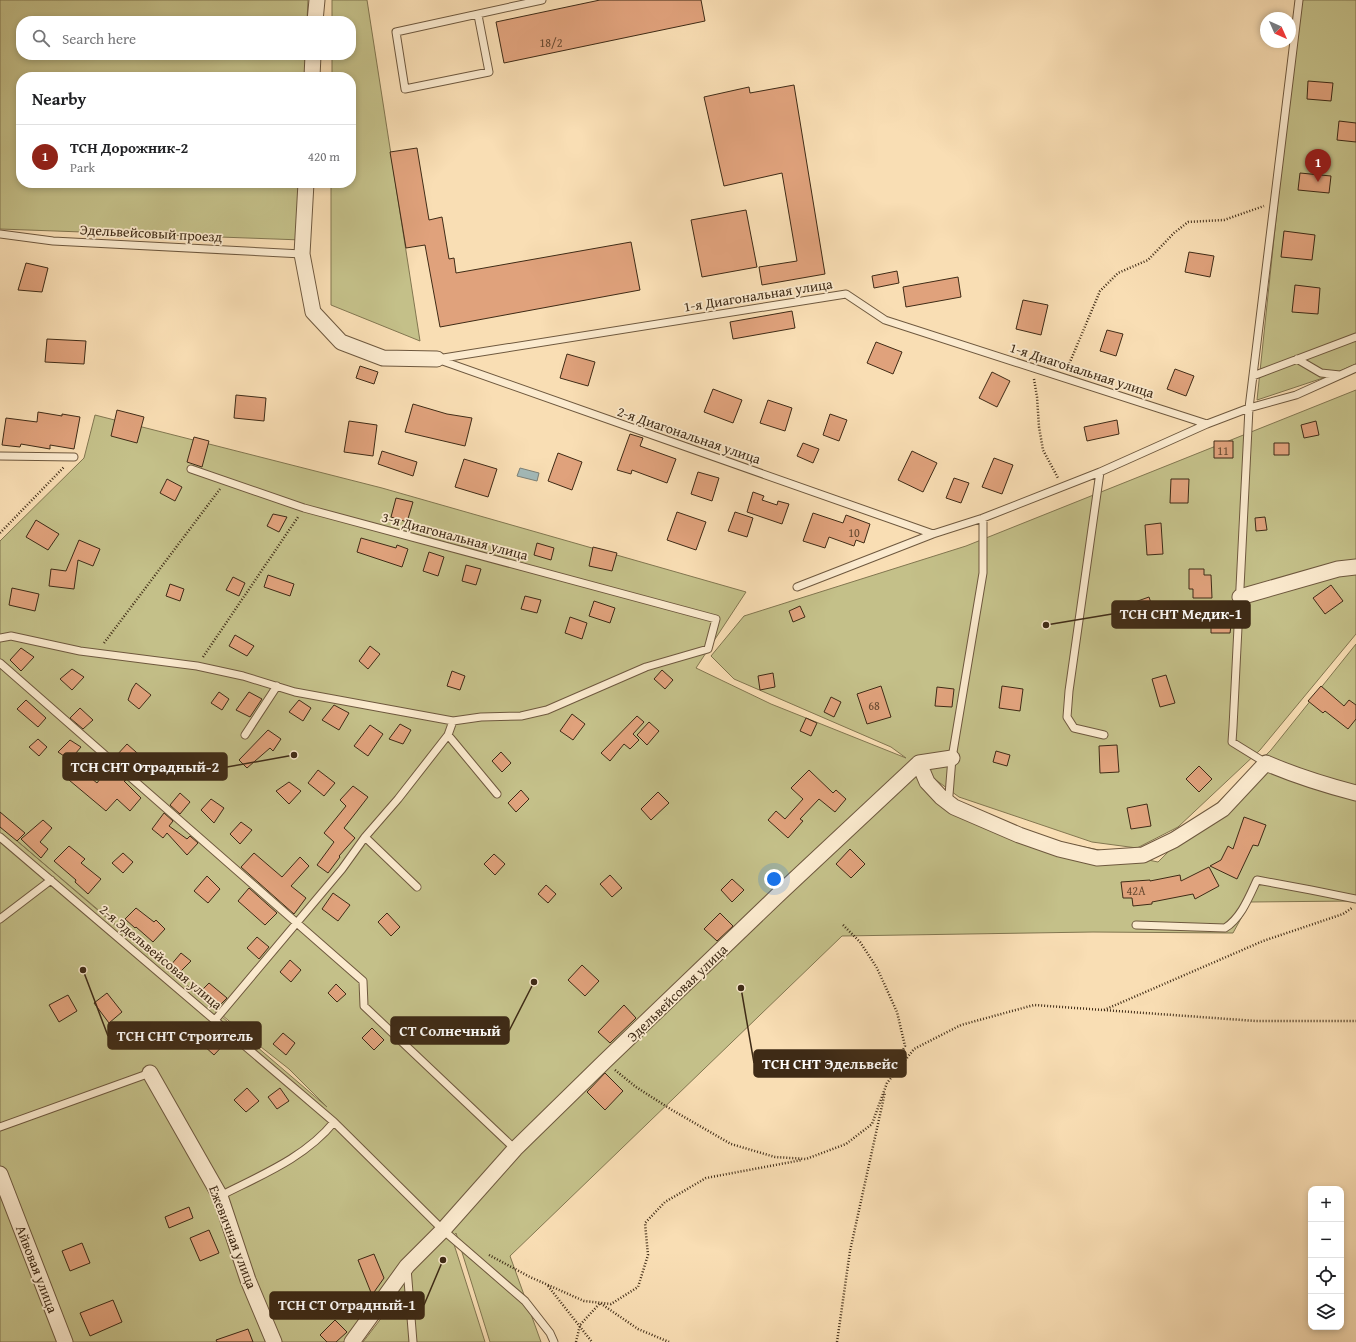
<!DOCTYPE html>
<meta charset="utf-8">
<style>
body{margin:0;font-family:"Gentium Book Plus",serif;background:#f2f2f2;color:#202124}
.controls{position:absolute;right:12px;bottom:12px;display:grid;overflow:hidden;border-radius:8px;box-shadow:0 2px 6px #0003}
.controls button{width:36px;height:36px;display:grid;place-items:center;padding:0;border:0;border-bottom:1px solid #e0e0e0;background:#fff;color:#202124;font:20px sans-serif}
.compass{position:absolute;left:1260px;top:12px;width:36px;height:36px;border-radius:50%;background:#fff;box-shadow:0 2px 6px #0003;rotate:135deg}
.you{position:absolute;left:774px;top:879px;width:14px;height:14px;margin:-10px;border:3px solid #fff;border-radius:50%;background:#1a73e8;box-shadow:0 0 0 6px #1a73e833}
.badge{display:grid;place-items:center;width:26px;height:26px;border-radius:50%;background:#8f2418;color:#fff;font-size:13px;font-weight:700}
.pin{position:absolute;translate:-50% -33px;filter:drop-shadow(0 1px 2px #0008)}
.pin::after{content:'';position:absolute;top:21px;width:14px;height:12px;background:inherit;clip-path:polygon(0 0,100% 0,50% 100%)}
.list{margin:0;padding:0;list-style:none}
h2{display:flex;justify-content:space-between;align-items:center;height:52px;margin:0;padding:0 16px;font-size:17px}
h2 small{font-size:13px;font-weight:400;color:#757577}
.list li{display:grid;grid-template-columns:26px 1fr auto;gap:12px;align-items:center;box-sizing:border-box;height:64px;padding:0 16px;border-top:1px solid #e0e0e0}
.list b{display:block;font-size:15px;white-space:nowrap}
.list p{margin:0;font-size:13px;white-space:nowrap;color:#757577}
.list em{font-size:13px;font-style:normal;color:#757577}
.icon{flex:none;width:22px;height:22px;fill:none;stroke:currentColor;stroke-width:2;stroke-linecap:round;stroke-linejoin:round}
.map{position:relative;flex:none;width:1356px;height:1342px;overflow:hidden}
.search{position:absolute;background:#fff;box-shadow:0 2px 6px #0003;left:16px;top:16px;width:340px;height:44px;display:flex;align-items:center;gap:10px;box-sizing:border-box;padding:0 14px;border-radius:16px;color:#757577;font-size:15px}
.panel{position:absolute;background:#fff;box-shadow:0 2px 6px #0003;left:16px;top:72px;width:340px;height:116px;border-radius:16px}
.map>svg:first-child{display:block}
.green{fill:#c4c089;stroke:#827650;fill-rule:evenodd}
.water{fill:#a2b9b8;stroke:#7a8077}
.building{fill:#e0a27c;stroke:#3f2b16}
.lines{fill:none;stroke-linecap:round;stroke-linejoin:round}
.service-casing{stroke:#6e583e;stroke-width:9}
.minor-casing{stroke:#6e583e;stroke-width:17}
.path{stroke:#3f2b16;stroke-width:2.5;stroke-dasharray:1 2;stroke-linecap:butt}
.service{stroke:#fbeace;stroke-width:7}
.minor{stroke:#fbeace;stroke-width:15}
.labels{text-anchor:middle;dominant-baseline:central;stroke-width:3.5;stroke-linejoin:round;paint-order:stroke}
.number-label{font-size:12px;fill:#674930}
.street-label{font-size:14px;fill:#3f2b16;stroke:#fbeace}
.leader{fill:none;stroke:#3f2b16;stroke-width:1.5}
.callout-dot{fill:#3f2b16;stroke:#fbeace;stroke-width:1.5}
.callout{fill:#3f2b16;stroke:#3f2b16;stroke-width:1.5}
.callout-label{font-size:15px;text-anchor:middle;font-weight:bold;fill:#fff}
</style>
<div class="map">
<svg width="1356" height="1342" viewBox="0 0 1356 1342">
<rect width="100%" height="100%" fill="#f9deb4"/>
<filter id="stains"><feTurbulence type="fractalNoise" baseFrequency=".005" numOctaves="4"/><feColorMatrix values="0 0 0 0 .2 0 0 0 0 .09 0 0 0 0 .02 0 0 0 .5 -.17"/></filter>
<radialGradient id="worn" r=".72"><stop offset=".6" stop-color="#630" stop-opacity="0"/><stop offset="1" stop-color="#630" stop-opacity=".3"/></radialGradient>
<path class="green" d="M0,0H308L307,21H21V55H307L306,77H21V183H303L302,240L0,229Z
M332,0H367L420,341L331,305V183H351V77H332V55H351V21H332Z
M1299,0H1356V364L1326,377L1257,400Z
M1356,390V634L1260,750L1178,827L1137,848L1092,842L959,797L925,772L954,802L1050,840L1158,862L1271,750L1356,644V901L1250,902L1233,933L1093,932L842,936L510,1256L541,1342H490L456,1233L452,1238L485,1342H363L399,1295L356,1342H0V541L84,458L95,415L382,488L746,592L696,668L771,704L906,758L891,747L734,679L711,656L744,616L966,546ZM16,840L242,1032L289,1069L327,1107Z"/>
<path class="water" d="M520,468L539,473L537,481L517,476Z"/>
<path class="building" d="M600,0H701L705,21L504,63L496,22Z
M1308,81L1333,83L1331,101L1307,99Z
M794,85L825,274L762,285L759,267L797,261L782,173L724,186L704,97L749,87L750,93Z
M1339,121L1356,123V142L1337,140Z
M417,148L429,220L442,217L449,259L454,258L456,273L631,242L640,290L440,327L425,245L406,248L390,152Z
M1300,173L1331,176L1329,193L1298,190Z
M746,210L757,267L702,277L691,220Z
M1284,231L1315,235L1312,260L1281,257Z
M1189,252L1214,256L1210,277L1185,272Z
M26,263L48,268L42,292L18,290Z
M897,271L899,283L874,288L872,276Z
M958,277L961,297L906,307L903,287Z
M1295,285L1320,288L1318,314L1292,312Z
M1023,300L1048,305L1041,335L1016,329Z
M792,311L795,328L733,339L730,322Z
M1107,330L1123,334L1116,356L1100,351Z
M47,339L86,341L84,364L45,362Z
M876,342L902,352L893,374L867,363Z
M567,354L595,362L588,386L560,378Z
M360,366L378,372L374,384L356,378Z
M1175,369L1194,376L1186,396L1167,389Z
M992,372L1010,381L997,407L979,398Z
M713,389L742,400L733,423L704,412Z
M236,395L266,398L264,421L234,418Z
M768,400L792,408L785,431L760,423Z
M413,404L447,414L472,418L465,446L405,432Z
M117,410L144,417L137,443L111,436Z
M38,412L62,416V414L80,417L74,449L50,445V449L21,444L20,447L2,445L6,418L37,422Z
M830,414L847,420L839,441L823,435Z
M1117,420L1119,434L1087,441L1084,427Z
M349,421L377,425L373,456L344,452Z
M1316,421L1319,435L1304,438L1301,425Z
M630,434L643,438L640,446L676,459L667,483L632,470L631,474L617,470Z
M194,437L209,441L202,467L187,462Z
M1214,441H1233V458H1214Z
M803,443L819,449L813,463L797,456Z
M1274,443H1289V455H1274Z
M382,451L417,462L413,476L378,464Z
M912,451L937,463L923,492L898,480Z
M558,453L582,462L572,490L548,481Z
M994,458L1013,465L1002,494L982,487Z
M464,459L497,469L488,497L455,487Z
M698,472L719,478L712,501L691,494Z
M954,478L969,483L961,503L946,498Z
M167,479L182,487L175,501L160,493Z
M1171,479H1189L1188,503H1170Z
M753,492L764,496L762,500L777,505L778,501L789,504L782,524L747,512Z
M396,498L413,502L407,522L391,517Z
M677,512L706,522L696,550L667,540Z
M735,512L753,518L747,537L728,531Z
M813,513L843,523L846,515L870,524L864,543L856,540L854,546L829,537L825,548L803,541Z
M273,514L287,517L279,532L267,526Z
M1265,517L1267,530L1256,531L1255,518Z
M36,520L59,534L48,550L26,537Z
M1161,523L1163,554L1147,555L1145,525Z
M361,538L396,548L397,545L408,549L402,567L357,552Z
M79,540L100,549L93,566L78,560L74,589L49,586L51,569L66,571Z
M537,543L554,548L551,560L534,555Z
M593,547L617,553L612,571L589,566Z
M429,552L444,557L438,576L423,571Z
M466,565L481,569L476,585L462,581Z
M1189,569H1204V575H1211L1212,598H1193V589H1189Z
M268,575L294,584L290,596L264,587Z
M233,577L245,583L239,596L226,590Z
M170,584L184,589L180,601L166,596Z
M1331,585L1343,601L1325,614L1313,598Z
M12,588L39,594L35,611L9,605Z
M525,596L541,600L537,613L521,609Z
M1149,597L1155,615L1137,620L1132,603Z
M594,601L615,608L610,623L589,616Z
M800,606L805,617L793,622L789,611Z
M1225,611L1232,618L1230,633H1211V619Z
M570,617L587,623L582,639L565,633Z
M235,635L254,646L247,656L229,646Z
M370,646L380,654L368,669L359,661Z
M21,648L34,657L21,671L10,660Z
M72,669L84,677L72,690L60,679Z
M662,670L673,680L665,689L654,679Z
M452,671L465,676L460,690L447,686Z
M773,673L775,687L760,690L758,676Z
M1166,675L1175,703L1160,707L1152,679Z
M136,683L151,695L139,709L128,700L132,689Z
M881,686L891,717L867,724L857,694Z
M1002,686L1023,689L1020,711L999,708Z
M1321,686L1344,706L1349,700L1356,705V719L1348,729L1325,711L1323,713L1308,701Z
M937,687L954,689L952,707L935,706Z
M219,692L229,699L222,710L211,703Z
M249,692L262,699L250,717L236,710Z
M831,697L841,702L834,717L824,712Z
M26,700L46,718L38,727L17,709Z
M299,700L311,708L303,721L289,712Z
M334,705L349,713L339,730L322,720Z
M80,708L93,720L83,729L70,718Z
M572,714L585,724L573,740L560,731Z
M637,716L644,722L633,734L639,740L630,749L624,744L610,761L601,753Z
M806,718L817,723L811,736L800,731Z
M649,722L659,731L647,745L637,735Z
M400,724L411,730L403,744L389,739Z
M370,725L383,734L368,756L354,746Z
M268,730L281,739L273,751L270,748L247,768L239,760Z
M38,739L47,747L39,756L29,747Z
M70,740L81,747L70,760L58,752Z
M127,744L145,760L133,773L117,759L118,758L116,756Z
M1117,745L1119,772L1100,773L1099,746Z
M996,751L1010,755L1007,766L993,762Z
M501,752L511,763L502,772L492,761Z
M74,764L97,783L110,766L126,780L124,781L141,798L130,811L117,799L106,811L63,775Z
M1199,766L1212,779L1199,792L1186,779Z
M318,770L335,783L324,796L308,783Z
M809,770L833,793L836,790L846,799L835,812L819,799L800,819L803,821L788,838L768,820L776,811L785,819L803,799L791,788Z
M289,782L301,791L289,804L276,791Z
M353,786L368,797L344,828L355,838L339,856L340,857L328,873L317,865L334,842L324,833L346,806L340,800Z
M521,790L529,799L516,812L508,803Z
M658,792L669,803L651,820L641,809Z
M180,793L190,802L180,814L170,805Z
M211,799L224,808L214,823L201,810Z
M1147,804L1151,826L1131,829L1127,808Z
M0,812L25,833L17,841L0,827Z
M164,813L173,821L169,826L187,839L190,836L198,843L187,855L167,833L163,838L152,829Z
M1244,817L1266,825L1258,846L1253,845L1237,879L1210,866L1221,860L1228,846L1233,849Z
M43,820L52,828L40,842L48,849L41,858L21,839Z
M241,822L252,830L240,844L230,834Z
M69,846L85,859L81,863L101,879L88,894L75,882L76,880L54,861Z
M850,849L865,864L851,878L836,864Z
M123,853L133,862L123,873L112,863Z
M254,853L282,877L300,857L309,866L291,886L306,898L294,914L241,867Z
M494,854L505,864L495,875L484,864Z
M1209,867L1219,886L1195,899L1193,894L1152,902V904L1133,906L1132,898H1123L1121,882L1150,880V881L1180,875L1181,881Z
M610,875L622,888L612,897L600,884Z
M207,876L220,889L208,903L194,891Z
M732,879L744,890L732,902L721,890Z
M546,885L556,894L548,903L538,894Z
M249,888L277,913L265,925L238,901Z
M333,893L350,905L338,921L322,909Z
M136,908L154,922L156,920L165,929L153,942L136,927L135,928L125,919Z
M387,913L400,927L391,936L378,922Z
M720,913L733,926L717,941L704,929Z
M257,937L269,947L259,959L247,948Z
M181,953L191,961L179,973L170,966Z
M290,960L301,970L291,982L280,972Z
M582,965L599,981L585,996L568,980Z
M209,983L227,998L216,1009L199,993Z
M336,984L346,994L337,1002L328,993Z
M107,993L122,1012L109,1023L94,1003Z
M68,995L77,1011L59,1022L49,1005Z
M624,1005L636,1018L610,1043L598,1032Z
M372,1028L384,1040L374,1050L362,1038Z
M216,1029L228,1040L214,1055L202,1044Z
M283,1033L295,1043L286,1055L273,1044Z
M605,1073L623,1091L605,1110L587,1092Z
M247,1088L259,1101L246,1112L234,1100Z
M280,1088L289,1101L277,1109L268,1097Z
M189,1207L193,1218L169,1228L165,1217Z
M209,1230L219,1253L200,1261L190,1238Z
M82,1243L90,1263L70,1271L62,1251Z
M374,1254L384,1278L372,1295L358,1260Z
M113,1300L122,1322L90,1336L80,1313Z
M335,1320L347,1332L336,1342H327L320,1335Z
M248,1329L253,1342H217L216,1340Z"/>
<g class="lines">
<g class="service-casing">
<path id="service" d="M478,15L489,72L405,89L396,32L542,0
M0,234L53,241L302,254
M437,359L846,294L885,320L1207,424
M437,359L933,534
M1297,359L1321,373L1340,375
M1253,376L1356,337
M0,456L74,457
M1100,472L1069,691L1067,717L1074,728L1104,735
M797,587L933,534L983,518L1100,472L1207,424L1249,408L1296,395L1356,368
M0,638L11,636L80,651L197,666L243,676L295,692L453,721L481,717L521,716L547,710L646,667L708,649L716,619L304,508L191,469
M0,663L363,981L364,1006L515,1149
M245,735L277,686
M448,735L497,794
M1266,763L1232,742L1233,727L1249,408L1299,0
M949,795L952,758L983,573V518
M0,837L334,1122L443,1230L525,1301L550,1333L554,1342
M365,837L417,887
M0,919L51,880
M1136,925L1225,928C1241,918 1249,897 1257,880L1311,890L1356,899
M215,1020L342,869L365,837L398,799L448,735L453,721
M0,1127L150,1073
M220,1196C259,1176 305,1158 334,1122
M407,1268L413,1342"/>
</g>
<g class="minor-casing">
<path id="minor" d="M315,21L317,0
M312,77L313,55
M306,183L302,254L313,312L341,342L383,358L437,359
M1240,597L1338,569L1356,567
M919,763L927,782L941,797L954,807L1019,835L1059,849L1097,858L1143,855L1174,840L1223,809L1266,763C1296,776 1325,785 1356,793
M150,1073L220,1196L248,1280L274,1342
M0,1174L65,1342
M352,1342L407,1266L443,1230L515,1149L604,1062L780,893L919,763L952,758"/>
</g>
<path class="path" d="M1067,369L1100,291L1118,273L1148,260L1174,233L1188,222L1224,220L1264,206
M1034,379L1037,397L1039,427L1043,450L1058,478
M0,533L64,467
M104,643L220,489
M203,657L298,517
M843,925L860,942L877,968L897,1012L905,1046L890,1078
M1104,1010L1263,941L1343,914L1352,908
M615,1070L636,1087L672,1110L731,1144L775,1157L806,1159L846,1144L872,1124L887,1083L914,1049L961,1025L1034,1005L1256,1021H1356
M489,1255L530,1277L584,1301L611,1304L638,1287L648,1255L645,1223L665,1202L706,1178L802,1160
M548,1286L592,1342
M576,1342L580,1325L600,1303L638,1329L669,1342
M837,1342L850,1251L885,1092"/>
<use href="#service" class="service"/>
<use href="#minor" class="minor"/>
</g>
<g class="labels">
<g class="number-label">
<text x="551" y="42">18/2</text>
<text x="1223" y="450">11</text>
<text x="854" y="532">10</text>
<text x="874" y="705">68</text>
<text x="1136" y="890">42А</text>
</g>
<g class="street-label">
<text transform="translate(151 233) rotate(3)">Эдельвейсовый проезд</text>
<text transform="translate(758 295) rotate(-9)">1-я Диагональная улица</text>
<text transform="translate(1082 370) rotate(18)">1-я Диагональная улица</text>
<text transform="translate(689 435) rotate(19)">2-я Диагональная улица</text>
<text transform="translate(455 536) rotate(15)">3-я Диагональная улица</text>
<text transform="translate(161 957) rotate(40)">2-я Эдельвейсовая улица</text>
<text transform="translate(677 993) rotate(-44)">Эдельвейсовая улица</text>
<text transform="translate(233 1237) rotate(69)">Ежевичная улица</text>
<text transform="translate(37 1269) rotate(69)">Айвовая улица</text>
</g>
</g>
<path class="leader" d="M1046 625L1112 614M294 755L227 767M534 982L509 1031M83 970L108 1036M741 988L754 1063M443 1260L424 1305"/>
<g class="callout-dot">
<circle cx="1046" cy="625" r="4"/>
<circle cx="294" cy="755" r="4"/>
<circle cx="534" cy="982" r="4"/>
<circle cx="83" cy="970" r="4"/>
<circle cx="741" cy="988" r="4"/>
<circle cx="443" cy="1260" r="4"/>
</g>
<g class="callout">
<rect x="1112" y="601" width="138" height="27" rx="4"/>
<rect x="63" y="753" width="164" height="27" rx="4"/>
<rect x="391" y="1017" width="118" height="27" rx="4"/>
<rect x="108" y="1022" width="153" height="27" rx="4"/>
<rect x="754" y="1050" width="152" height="27" rx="4"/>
<rect x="270" y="1292" width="154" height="27" rx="4"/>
</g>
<g class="callout-label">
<text x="1181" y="619">ТСН СНТ Медик-1</text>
<text x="145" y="772">ТСН СНТ Отрадный-2</text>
<text x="450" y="1036">СТ Солнечный</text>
<text x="185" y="1041">ТСН СНТ Строитель</text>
<text x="830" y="1069">ТСН СНТ Эдельвейс</text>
<text x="347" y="1310">ТСН СТ Отрадный-1</text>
</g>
<rect width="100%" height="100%" filter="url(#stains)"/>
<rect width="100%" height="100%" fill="url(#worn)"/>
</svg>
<div class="controls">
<button>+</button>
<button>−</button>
<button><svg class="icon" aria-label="locate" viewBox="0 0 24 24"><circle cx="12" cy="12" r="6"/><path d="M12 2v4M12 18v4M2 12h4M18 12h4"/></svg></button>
<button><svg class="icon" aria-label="layers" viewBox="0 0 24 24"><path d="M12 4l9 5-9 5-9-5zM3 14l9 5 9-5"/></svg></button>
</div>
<svg class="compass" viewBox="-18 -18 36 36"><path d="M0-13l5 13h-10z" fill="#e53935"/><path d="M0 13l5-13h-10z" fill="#757577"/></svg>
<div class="you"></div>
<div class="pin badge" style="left:1318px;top:182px">1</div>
<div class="search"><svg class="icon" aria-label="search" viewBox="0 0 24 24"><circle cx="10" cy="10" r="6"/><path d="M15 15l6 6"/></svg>Search here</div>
<section class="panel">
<h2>Nearby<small></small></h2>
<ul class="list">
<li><span class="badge">1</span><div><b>ТСН Дорожник-2</b><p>Park</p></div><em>420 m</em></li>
</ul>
</section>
</div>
